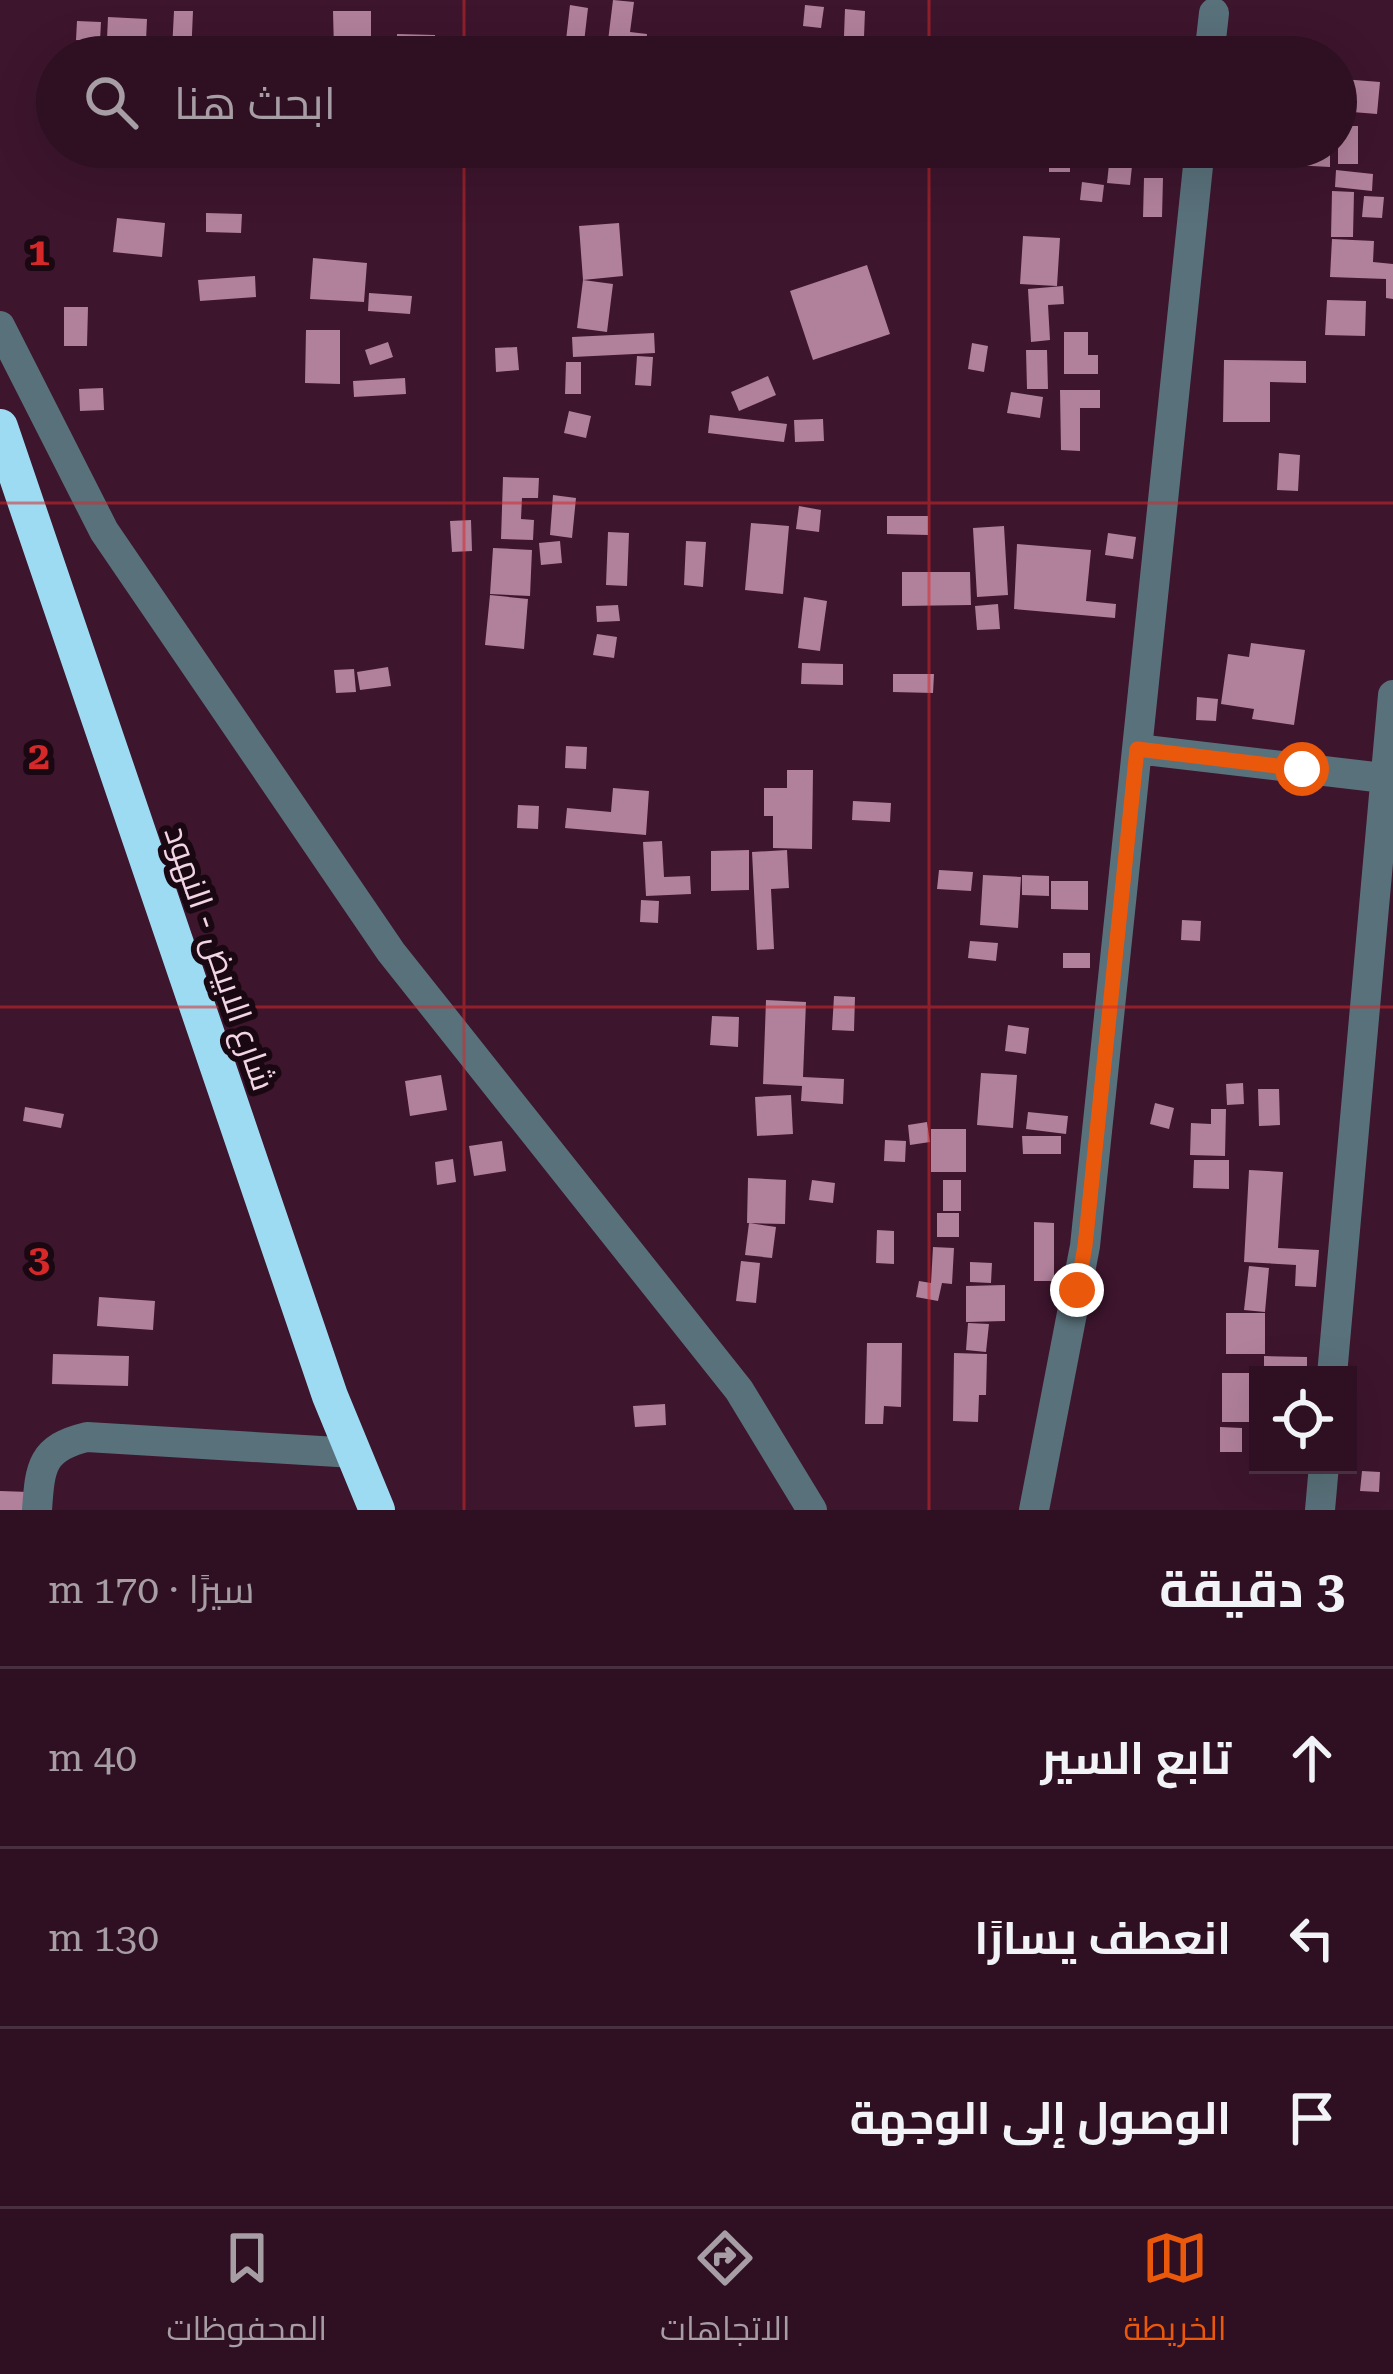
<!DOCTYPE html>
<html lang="ar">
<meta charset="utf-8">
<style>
body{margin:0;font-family:"Roboto Serif",Cairo,serif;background:#3a1e2f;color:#f1f3f6;direction:rtl}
.controls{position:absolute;right:36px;bottom:36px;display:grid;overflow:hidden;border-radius:0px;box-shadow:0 12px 48px #0002}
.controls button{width:108px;height:108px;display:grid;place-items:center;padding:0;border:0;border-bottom:3px solid #493040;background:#2e1022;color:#f1f3f6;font:60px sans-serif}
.stop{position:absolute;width:36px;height:36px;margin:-27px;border:9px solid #ea580c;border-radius:50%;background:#fff}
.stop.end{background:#ea580c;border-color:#fff;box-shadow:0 3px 12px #0008}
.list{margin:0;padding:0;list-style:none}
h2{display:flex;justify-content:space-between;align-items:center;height:156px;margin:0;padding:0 48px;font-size:51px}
h2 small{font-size:39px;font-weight:400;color:#a79da5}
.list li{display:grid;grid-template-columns:78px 1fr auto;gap:36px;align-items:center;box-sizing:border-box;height:180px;padding:0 48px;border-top:3px solid #493040}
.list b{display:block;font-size:45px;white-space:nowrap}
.list em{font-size:39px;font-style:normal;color:#a79da5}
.icon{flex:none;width:66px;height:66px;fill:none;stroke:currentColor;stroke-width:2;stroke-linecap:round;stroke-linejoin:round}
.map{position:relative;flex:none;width:1393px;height:1510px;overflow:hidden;direction:ltr}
.search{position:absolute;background:#2e1022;box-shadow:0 12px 48px #0002;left:36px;right:36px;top:36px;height:132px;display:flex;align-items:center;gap:30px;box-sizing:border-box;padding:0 42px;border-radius:66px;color:#a79da5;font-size:45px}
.sheet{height:696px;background:#2e1022}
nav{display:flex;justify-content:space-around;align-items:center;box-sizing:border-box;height:168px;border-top:3px solid #493040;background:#2e1022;font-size:33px;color:#a79da5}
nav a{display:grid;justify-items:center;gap:6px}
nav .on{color:#ea580c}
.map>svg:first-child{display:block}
.building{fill:#b1809b}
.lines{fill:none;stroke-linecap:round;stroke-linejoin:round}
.minor{stroke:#59717b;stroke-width:30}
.highway{stroke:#9ddbf3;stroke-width:36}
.route{stroke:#ea580c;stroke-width:15}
.grid{fill:none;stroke:#d62828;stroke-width:3;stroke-opacity:0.55}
.labels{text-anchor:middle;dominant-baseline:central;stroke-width:12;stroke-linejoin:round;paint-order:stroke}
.street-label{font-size:33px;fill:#f1d5e4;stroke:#190812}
.grid-label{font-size:39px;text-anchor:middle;font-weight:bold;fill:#d62828;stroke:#190812;stroke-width:12;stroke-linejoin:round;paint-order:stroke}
</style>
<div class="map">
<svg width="1393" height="1510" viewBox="0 0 1393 1510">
<rect width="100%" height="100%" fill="#3d152d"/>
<path class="building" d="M613,0L634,2L630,32L647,34L645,57H606Z
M570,5L588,8L583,51L565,49Z
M805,5L824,7L821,28L803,26Z
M845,9L865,11L864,37L844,36Z
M174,11H193L191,57H146V49L172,50Z
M333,11H371V50H334Z
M108,17L147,19L146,41L107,39Z
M77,21L101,22L100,41L76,40Z
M397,34L435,35L436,55H397Z
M819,38L839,40L837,57H816Z
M495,39L583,53L582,57H493Z
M245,42L316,47L315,57H244Z
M1342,79L1380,82L1377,114L1340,111Z
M1338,126H1358V164H1338Z
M720,147H782V164L720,163Z
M1049,147H1070V172H1049Z
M1293,147H1330V167L1293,165Z
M1109,164L1132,166L1130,185L1107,183Z
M1336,170L1373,174L1372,191L1335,187Z
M1144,178H1163L1162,217H1143Z
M1082,182L1104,185L1102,202L1080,200Z
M1332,191L1354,192L1353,237H1331Z
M1364,196L1384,197L1382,218L1362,217Z
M206,213L242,214L241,233L206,232Z
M117,218L165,223L162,257L113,252Z
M619,223L623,276L583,280L613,284L607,332L577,328L583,280L579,226Z
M1023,236L1060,238L1057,286L1020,284Z
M1332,239L1374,241L1373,262L1393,264V299L1386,298V279L1330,277Z
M313,258L367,263L364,302L310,299Z
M867,265L890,334L813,360L790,291Z
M255,276L256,297L200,301L198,280Z
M1063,286L1064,304L1048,305L1050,340L1031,342L1028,289Z
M369,293L412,296L410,314L368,311Z
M1327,300L1366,301L1365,336L1325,335Z
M64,307H88L87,346H64Z
M306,330H340V384L305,383Z
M1064,332H1088V355H1098V374H1064Z
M654,333L655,353L573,357L572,337Z
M388,342L393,357L370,365L365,350Z
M972,343L988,346L984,372L968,369Z
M517,347L519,370L496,372L495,348Z
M1026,350H1047L1048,389H1027Z
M637,356L653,357L651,386L635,385Z
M1224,360L1306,361V383L1270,382V422H1223Z
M566,362H581V394H565Z
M768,376L776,395L739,411L731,392Z
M405,378L406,394L354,397L353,381Z
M103,388L104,410L80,411L79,389Z
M1060,390H1100V408H1080V451L1061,450Z
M1011,392L1043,397L1040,418L1007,413Z
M569,411L591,416L586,438L564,433Z
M710,415L787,424L784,442L708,433Z
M823,419L824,441L795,442L794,420Z
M1279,453L1300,455L1298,491L1277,490Z
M503,477L539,478L538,498H522L521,519L534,520L533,540L501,539Z
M553,495L576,498L572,538L550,535Z
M799,506L821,510L819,532L796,529Z
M887,516H928V535L887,534Z
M471,520L472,551L452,552L450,521Z
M751,523L789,526L783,594L745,590Z
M1004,526L1008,595L977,597L973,528Z
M608,532L629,533L627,586L606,585Z
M1108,533L1136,537L1133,559L1105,555Z
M560,541L562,563L541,565L539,543Z
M686,541L706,542L703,587L684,585Z
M1017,544L1091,550L1086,601L1116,604L1115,618L1014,609Z
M493,548L532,550L530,596L490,594Z
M902,572H970L971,605L902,606Z
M490,595L528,599L524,649L485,645Z
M804,597L827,601L820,651L798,648Z
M998,604L1000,629L977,630L975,606Z
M618,605L620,621L597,622L596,606Z
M597,634L617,637L614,658L593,655Z
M1251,643L1305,650L1294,725L1252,719L1254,709L1221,704L1228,654L1249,657Z
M802,663L843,664V685L801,684Z
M388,667L391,686L360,690L357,672Z
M354,669L356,692L336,693L334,670Z
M893,674H934L933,693L893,692Z
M1197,697L1218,699L1216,721L1196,720Z
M566,746L587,747L586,769L565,768Z
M787,770H813L812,849L773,848V816H764V788H787Z
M613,788L649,791L646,835L565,828L567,808L611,812Z
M853,801L891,803L890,822L852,820Z
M518,805L539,806L538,829L517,828Z
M662,841L664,877L690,876L691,894L646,896L643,842Z
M749,850V890L711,891V851Z
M787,850L789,888L771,889L774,949L757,950L752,852Z
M939,870L973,872L971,891L937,889Z
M983,875L1021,877L1018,928L980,925Z
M1022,875L1049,876V896L1022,895Z
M1051,881H1088V910L1051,909Z
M641,900L659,901L658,923L640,922Z
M1182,920L1201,921L1200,941L1181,940Z
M970,941L998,943L996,961L968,958Z
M1063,953H1090V968H1063Z
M834,996L855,997L854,1031L832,1030Z
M766,1000L806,1002L803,1077L844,1079L843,1104L801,1101L802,1086L763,1084Z
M712,1016L739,1017L738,1047L710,1045Z
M1008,1025L1029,1028L1026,1054L1005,1051Z
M981,1073L1017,1075L1013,1128L977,1125Z
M441,1075L447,1110L410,1116L405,1081Z
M1243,1083L1244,1104L1227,1105L1226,1084Z
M1258,1089H1279L1280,1125L1259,1126Z
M791,1095L793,1134L757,1136L755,1097Z
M1155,1103L1174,1108L1169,1129L1150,1124Z
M25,1107L64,1114L61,1128L23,1121Z
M1211,1109H1226L1225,1156L1190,1155L1191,1123L1211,1124Z
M1028,1112L1068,1116L1066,1134L1026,1129Z
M927,1122L930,1142L910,1145L908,1125Z
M931,1129H966V1172H931Z
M1022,1136H1061V1154H1023Z
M885,1140L906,1141L905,1162L884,1161Z
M502,1141L506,1171L474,1176L469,1146Z
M453,1159L456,1182L437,1185L435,1162Z
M1194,1160H1229V1189L1193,1188Z
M1249,1170L1283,1172L1278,1248L1319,1250L1316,1287L1295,1286L1296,1265L1244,1262Z
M748,1178L786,1180L785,1224L747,1223Z
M812,1180L835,1183L833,1203L809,1200Z
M943,1180H961V1211H943Z
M937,1213H959V1237H937Z
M1034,1222L1054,1223V1281H1034Z
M749,1223L776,1227L772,1258L745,1255Z
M877,1230L894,1231V1264L876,1263Z
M933,1247L954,1248L952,1284L942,1283L938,1301L916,1297L919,1281L931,1283Z
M741,1261L760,1263L756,1303L736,1301Z
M970,1262L992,1263L991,1283L970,1282Z
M1249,1266L1269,1268L1265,1312L1244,1310Z
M1005,1285V1321L966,1322V1286Z
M99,1297L155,1301L153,1330L97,1326Z
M1226,1313H1265V1354H1226Z
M968,1323L989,1324L986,1352L966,1350Z
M867,1343H902L901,1407L884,1406L883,1424H865Z
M954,1353L987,1354L986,1395H979L978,1422L953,1421Z
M53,1354L129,1356L128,1386L52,1384Z
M1264,1356L1307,1357V1375L1264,1372Z
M1222,1373H1258V1422H1222Z
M665,1404L666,1425L635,1427L633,1406Z
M1220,1427L1242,1428V1452H1220Z
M1362,1471L1380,1472L1379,1492L1360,1491Z
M0,1491L30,1492L29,1510H0Z"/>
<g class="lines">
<path class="minor" d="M1209,57L1214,13
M0,326L104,531L391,952L739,1390L812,1510
M1137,749L1393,779
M1332,1375L1393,695
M37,1510C40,1467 41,1448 87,1437L354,1453
M1034,1510L1085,1246L1200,147
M1320,1510L1324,1465"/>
<path class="highway" d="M0,427L330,1396L377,1510"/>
</g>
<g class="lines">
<path class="route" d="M1077,1290L1085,1246L1137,749L1302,769"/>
</g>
<path class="grid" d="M464,0V57M929,0V57M464,147V1510M929,147V1510M0,503H1393M0,1007H1393"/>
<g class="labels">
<g class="street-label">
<text transform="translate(220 958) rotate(71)">شارع الابيض - النهود</text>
</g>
</g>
<g class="grid-label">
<text x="39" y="265">1</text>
<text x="39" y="769">2</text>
<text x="39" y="1272">3</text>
</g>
</svg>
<div class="controls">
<button><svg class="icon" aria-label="locate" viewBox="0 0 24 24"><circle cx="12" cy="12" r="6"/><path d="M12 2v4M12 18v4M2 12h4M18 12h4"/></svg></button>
</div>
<div class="stop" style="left:1302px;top:769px"></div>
<div class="stop end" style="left:1077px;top:1290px"></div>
<div class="search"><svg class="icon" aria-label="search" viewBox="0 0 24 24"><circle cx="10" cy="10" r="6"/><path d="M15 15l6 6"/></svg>ابحث هنا</div>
</div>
<section class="sheet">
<h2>3 دقيقة<small>سيرًا · 170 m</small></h2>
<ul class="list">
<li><svg class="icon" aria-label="ahead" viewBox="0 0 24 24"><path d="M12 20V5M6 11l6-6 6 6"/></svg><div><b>تابع السير</b></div><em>40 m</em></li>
<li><svg class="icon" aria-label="left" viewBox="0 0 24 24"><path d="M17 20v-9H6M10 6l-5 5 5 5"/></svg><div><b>انعطف يسارًا</b></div><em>130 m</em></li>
<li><svg class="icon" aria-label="arrive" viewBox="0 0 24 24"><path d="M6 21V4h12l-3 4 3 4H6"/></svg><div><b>الوصول إلى الوجهة</b></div></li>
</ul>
</section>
<nav>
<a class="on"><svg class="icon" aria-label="map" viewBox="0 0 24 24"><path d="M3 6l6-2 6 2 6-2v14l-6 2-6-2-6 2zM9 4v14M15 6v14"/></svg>الخريطة</a>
<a><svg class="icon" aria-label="directions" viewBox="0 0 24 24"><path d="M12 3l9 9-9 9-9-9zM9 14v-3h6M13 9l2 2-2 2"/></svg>الاتجاهات</a>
<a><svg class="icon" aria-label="saved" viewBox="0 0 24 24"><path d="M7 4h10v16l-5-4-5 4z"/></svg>المحفوظات</a>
</nav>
